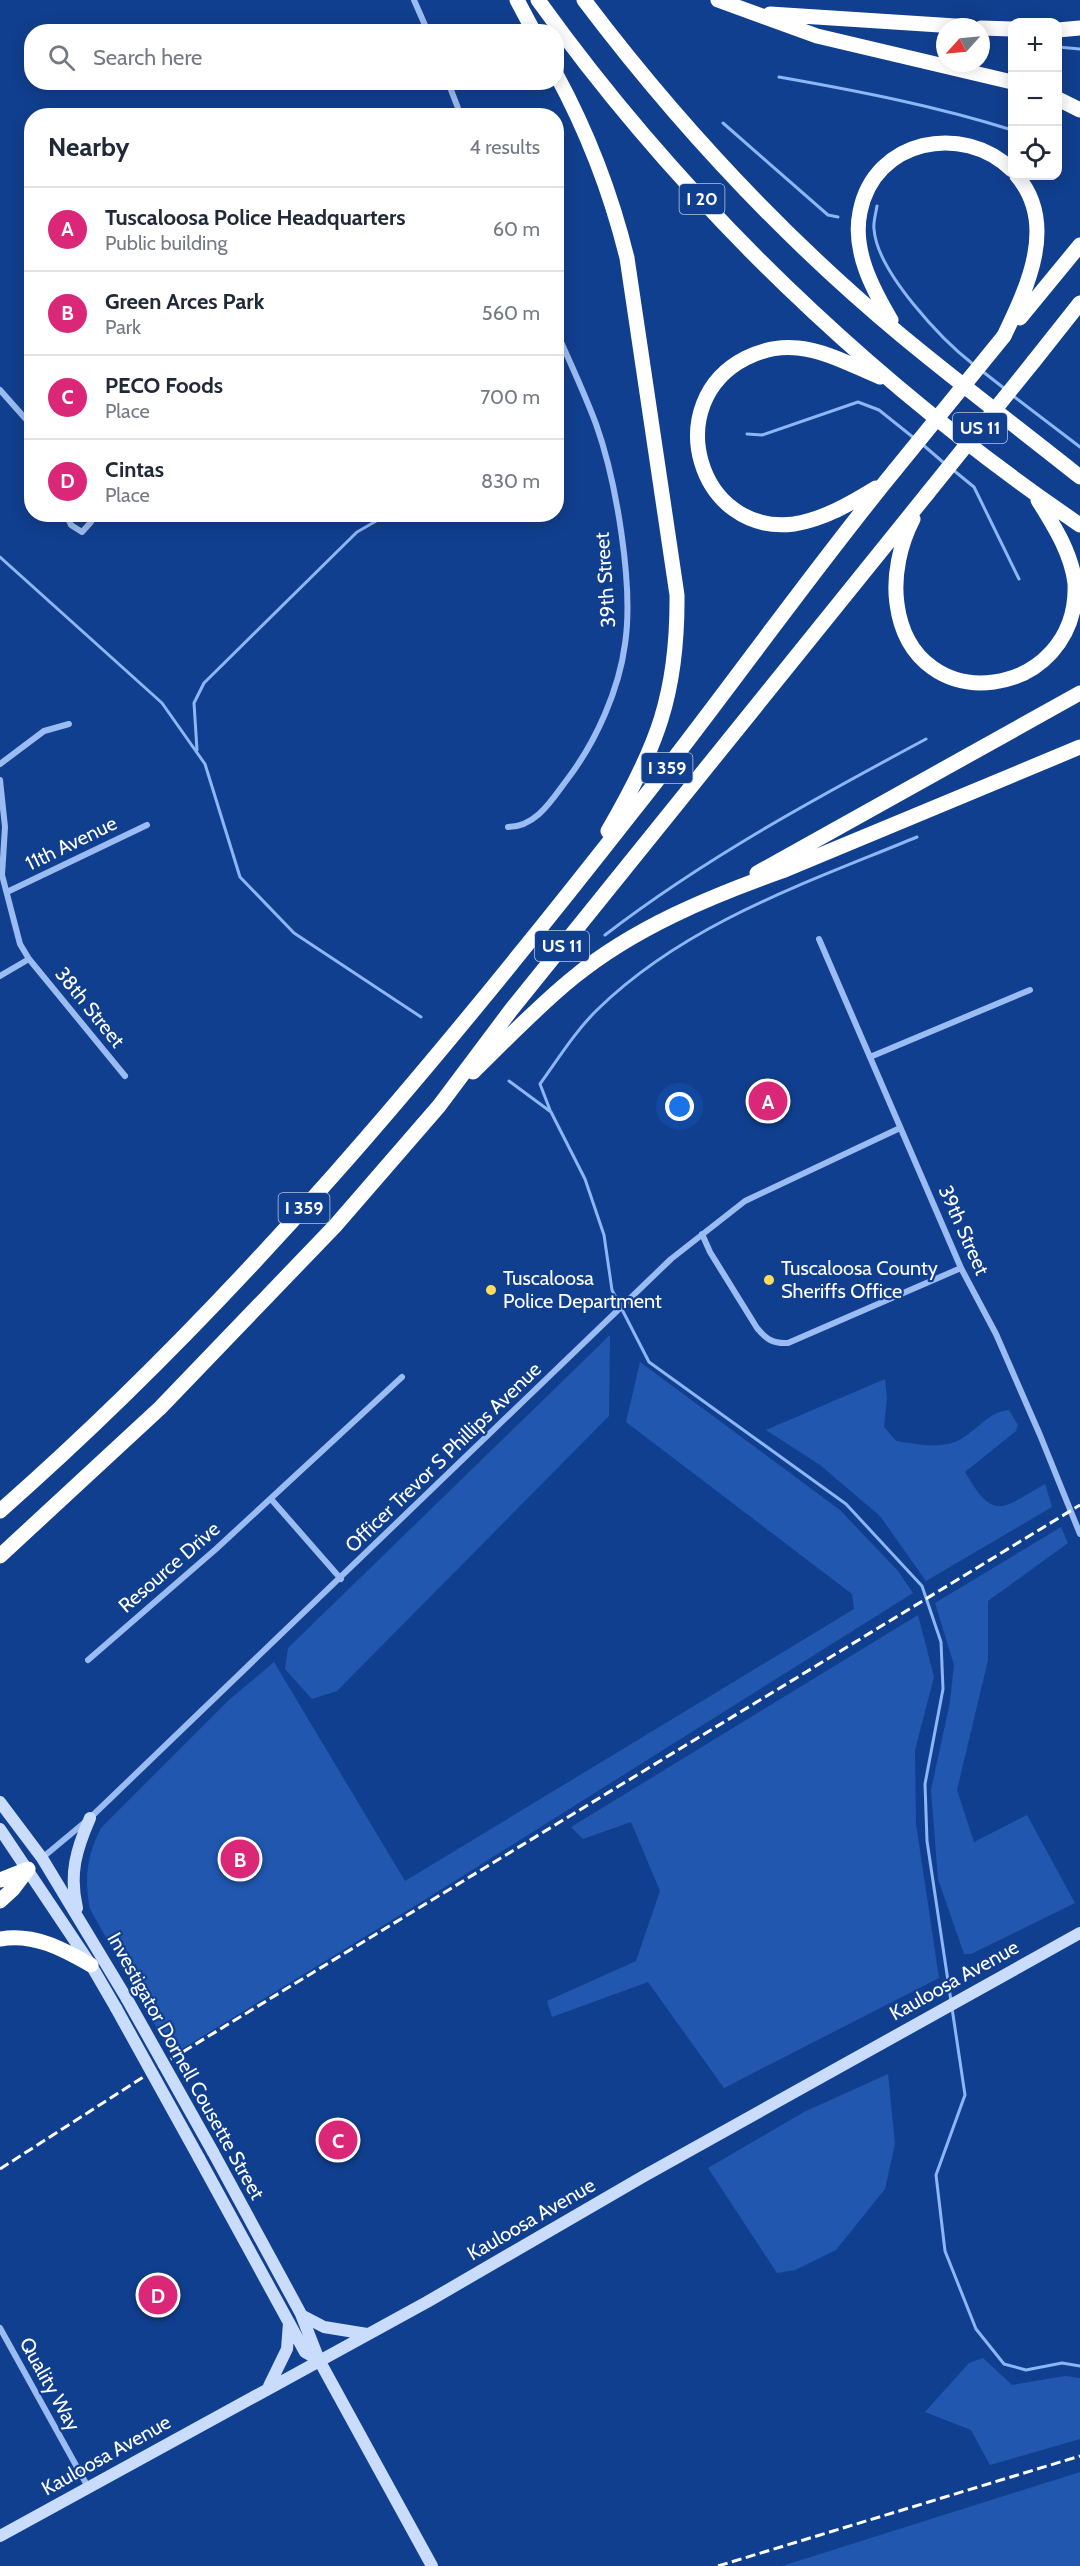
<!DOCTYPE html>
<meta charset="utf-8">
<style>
body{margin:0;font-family:Cabin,sans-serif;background:#f2f2f3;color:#1f2937}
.controls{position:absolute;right:18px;top:18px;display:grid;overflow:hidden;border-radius:12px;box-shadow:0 3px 15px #0003}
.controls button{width:54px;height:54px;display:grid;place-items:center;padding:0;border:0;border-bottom:2px solid #e0e1e3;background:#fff;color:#1f2937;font:30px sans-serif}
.compass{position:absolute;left:936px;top:18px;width:54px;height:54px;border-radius:50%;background:#fff;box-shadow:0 3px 15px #0003;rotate:243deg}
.you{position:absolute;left:680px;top:1107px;width:21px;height:21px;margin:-15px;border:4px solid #fff;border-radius:50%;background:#1a73e8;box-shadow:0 0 0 9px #1a73e833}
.badge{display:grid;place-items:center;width:39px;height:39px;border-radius:50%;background:#db2777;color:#fff;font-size:20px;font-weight:700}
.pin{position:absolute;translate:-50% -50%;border:3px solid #fff;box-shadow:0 2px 6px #0006}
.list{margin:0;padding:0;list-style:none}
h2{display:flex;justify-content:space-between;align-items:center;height:78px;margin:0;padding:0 24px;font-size:26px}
h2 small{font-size:20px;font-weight:400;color:#747a83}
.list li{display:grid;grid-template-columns:39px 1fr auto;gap:18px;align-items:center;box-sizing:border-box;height:84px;padding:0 24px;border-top:2px solid #e0e1e3}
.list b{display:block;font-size:22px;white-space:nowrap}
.list p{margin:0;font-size:20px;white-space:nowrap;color:#747a83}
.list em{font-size:20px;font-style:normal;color:#747a83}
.icon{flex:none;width:33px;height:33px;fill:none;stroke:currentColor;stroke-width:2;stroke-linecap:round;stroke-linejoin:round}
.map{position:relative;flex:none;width:1080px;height:2566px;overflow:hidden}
.search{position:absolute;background:#fff;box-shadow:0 3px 15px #0003;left:24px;top:24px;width:540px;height:66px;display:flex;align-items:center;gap:15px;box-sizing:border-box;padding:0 21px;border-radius:24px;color:#747a83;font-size:22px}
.panel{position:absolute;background:#fff;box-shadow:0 3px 15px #0003;left:24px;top:108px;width:540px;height:414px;border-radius:24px}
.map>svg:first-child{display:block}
.green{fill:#2257af}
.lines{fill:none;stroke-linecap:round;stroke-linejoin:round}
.stream{stroke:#8cb6f6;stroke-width:3}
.street{stroke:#9bbcf2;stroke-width:6}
.secondary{stroke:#cadcfc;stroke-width:12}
.highway{stroke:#fff;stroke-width:15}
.rail{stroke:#fff;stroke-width:3;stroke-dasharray:10 4.5;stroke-linecap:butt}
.secondary-bridge{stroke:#cadcfc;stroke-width:12}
.highway-bridge{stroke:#fff;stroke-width:15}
.poi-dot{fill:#ffdc5c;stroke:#113f8f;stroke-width:2}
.labels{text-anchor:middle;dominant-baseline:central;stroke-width:4.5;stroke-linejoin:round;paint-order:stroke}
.shield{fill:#113f8f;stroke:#b8c5dd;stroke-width:1.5}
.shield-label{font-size:18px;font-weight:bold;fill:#fff}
.street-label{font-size:20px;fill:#fff;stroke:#113f8f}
.poi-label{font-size:20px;fill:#fff;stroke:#113f8f;text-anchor:start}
</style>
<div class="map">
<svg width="1080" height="2566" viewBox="0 0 1080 2566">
<rect width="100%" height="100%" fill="#113f8f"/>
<path class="green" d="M610,1335L609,1416L337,1691L312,1699L285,1669L288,1648Z
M640,1362L840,1510L898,1571L913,1593L418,1904L172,2055L90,1909C84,1879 87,1855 101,1828L229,1700L274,1662L405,1881L854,1609L852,1594L626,1422Z
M885,1379L887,1398L884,1427L896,1441C915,1444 943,1450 961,1439C977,1430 990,1411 1009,1410L1018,1425L1016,1431L965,1472C994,1522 1001,1509 1045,1484L1052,1507L926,1581L880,1516L820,1465L766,1430Z
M1061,1527L1068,1543L988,1601V1660L957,1790L974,1842L1027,1815L1075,1903L971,1954H964L938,1879L931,1790L950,1702L954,1665L935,1603Z
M918,1615L934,1677L915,1750L916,1824L939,1978L724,2088L648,1982L552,2017L547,2001L636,1961L660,1891L631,1822L583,1839L571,1827Z
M888,2074L895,2144L885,2189L836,2250L795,2270L777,2273L708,2168L804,2112Z
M983,2358L1012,2385L1065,2376L1080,2378V2439L990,2465L971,2430L925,2412L969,2363Z
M1080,2472V2566H782Z"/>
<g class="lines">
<path class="stream" d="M1058,47L1080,49
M779,77C858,91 936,106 1012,130
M723,123L828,215L838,217
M877,206C876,213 873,222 874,229C877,272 942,340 974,365
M982,371L1005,389
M1012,395L1080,447
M747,434L762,435L858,402L879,410L914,438
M922,444L944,463
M952,469L974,487L1019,579
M0,557L162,703L205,764L240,877L294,933L421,1017
M197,750L194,703L204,683L357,532L385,516
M605,935C705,858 816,798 926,739
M509,1081L551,1112L585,1179L604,1235L612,1290L649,1362L846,1504L922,1586L941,1642L943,1689L925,1784L927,1841L951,2001
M550,1110L540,1084C558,1059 576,1030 598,1009C686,923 806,883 917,837
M952,2008L965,2095L936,2175L945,2251L976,2329L1004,2364L1026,2370L1062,2363L1080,2366"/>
<path class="street" d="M414,0L428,32
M448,82L461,116
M0,390L32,426
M66,514L71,525L82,532L91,522V514
M0,764L44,731L69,724
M0,780L5,827L2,875L20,944L29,959L125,1076
M508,827C537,827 553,798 569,777C596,741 619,690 625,644C634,585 616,480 596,424C584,392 570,362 556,331
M7,892L147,825
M819,939L961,1268L996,1334L1040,1435L1080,1534
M0,976L29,959
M870,1057L1030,990
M702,1234L710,1252L757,1328C766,1339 773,1344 788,1343L961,1268
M271,1499L341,1579
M88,1660L216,1549L402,1377
M42,1858L90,1818L671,1259L745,1201L900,1128
M0,2328L88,2487"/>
<path class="secondary" d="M0,1802L42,1858L127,1999
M0,1829L91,1965L116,2008
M77,1908C69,1874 76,1850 90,1818
M213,2152L301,2314L319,2360L432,2566
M199,2158L305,2352L319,2360
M303,2316L324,2327L367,2334
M269,2386L287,2349L289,2323
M0,2536L427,2302L644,2176L1080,1933"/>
<path class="highway" d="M517,0L534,32
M538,0C685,205 872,383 1080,525
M584,0C677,123 783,237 902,336C960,384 1021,430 1080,477
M718,0L817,36L1012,82
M770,14L971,27
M981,28L1012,29
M1058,30L1080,28
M556,74C588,133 611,193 627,258L677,595C678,694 657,747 608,831
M1058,99L1080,110
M1020,318L1080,245
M891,320C872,288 852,250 860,212C874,139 963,122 1012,170
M1004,336C1027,288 1058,224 1017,176
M1034,361L1080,303
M876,488C850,504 824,519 794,524C698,536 659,402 746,358C762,350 781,346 798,348C827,351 853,366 880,377
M913,519C900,544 893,576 897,604C913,724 1080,699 1075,583C1071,552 1054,526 1038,500
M757,873L1080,693
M473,1072C506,1040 538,1006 574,977C634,928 709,897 782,871L1080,747
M0,1511C238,1302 440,1058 634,810C723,698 805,580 895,470
M0,1556L160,1408L335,1226L439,1106L511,1010L927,494
M0,1880L28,1869
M0,1901L13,1889L28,1869
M0,1939C34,1933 63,1949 91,1965"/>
<path class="rail" d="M0,2169L176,2056L1080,1505
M718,2566L1080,2456"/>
<path class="secondary-bridge" d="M127,1999L213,2152
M116,2008L199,2158"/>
<path class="highway-bridge" d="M895,470L1004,336
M927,494L1034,361"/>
</g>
<g class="poi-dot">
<circle cx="769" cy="1280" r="6"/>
<circle cx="491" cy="1290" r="6"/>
</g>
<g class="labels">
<g class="shield">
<rect x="679.5" y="184" width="45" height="30" rx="4.5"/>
<rect x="953" y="413" width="54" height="30" rx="4.5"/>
<rect x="641.5" y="753" width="51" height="30" rx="4.5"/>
<rect x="535" y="931" width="54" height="30" rx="4.5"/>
<rect x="278.5" y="1193" width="51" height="30" rx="4.5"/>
</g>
<g class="shield-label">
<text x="702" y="199">I 20</text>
<text x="980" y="428">US 11</text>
<text x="667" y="768">I 359</text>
<text x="562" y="946">US 11</text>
<text x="304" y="1208">I 359</text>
</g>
<g class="street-label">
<text transform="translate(605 580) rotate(-94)">39th Street</text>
<text transform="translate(71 843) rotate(-26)">11th Avenue</text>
<text transform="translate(90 1007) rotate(51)">38th Street</text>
<text transform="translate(964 1230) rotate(66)">39th Street</text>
<text transform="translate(443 1457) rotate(-44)">Officer Trevor S Phillips Avenue</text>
<text transform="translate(169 1567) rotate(-41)">Resource Drive</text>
<text transform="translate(954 1980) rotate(-29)">Kauloosa Avenue</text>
<text transform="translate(186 2066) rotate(61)">Investigator Dornell Cousette Street</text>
<text transform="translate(531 2219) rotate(-30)">Kauloosa Avenue</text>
<text transform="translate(50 2384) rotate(61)">Quality Way</text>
<text transform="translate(106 2455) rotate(-29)">Kauloosa Avenue</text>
</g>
<g class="poi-label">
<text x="781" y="1268">Tuscaloosa County<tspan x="781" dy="23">Sheriffs Office</tspan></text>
<text x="503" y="1278">Tuscaloosa<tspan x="503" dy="23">Police Department</tspan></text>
</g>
</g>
</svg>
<div class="controls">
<button>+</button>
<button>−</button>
<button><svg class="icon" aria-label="locate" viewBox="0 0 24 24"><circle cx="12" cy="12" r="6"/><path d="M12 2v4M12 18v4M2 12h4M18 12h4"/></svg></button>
</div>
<svg class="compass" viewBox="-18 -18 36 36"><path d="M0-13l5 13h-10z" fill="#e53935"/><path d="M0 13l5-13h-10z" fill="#747a83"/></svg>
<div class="you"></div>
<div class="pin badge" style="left:768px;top:1101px">A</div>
<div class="pin badge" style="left:240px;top:1859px">B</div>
<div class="pin badge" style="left:338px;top:2140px">C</div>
<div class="pin badge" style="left:158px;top:2295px">D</div>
<div class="search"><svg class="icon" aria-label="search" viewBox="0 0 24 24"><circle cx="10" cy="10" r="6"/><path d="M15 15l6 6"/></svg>Search here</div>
<section class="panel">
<h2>Nearby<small>4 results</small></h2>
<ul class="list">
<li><span class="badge">A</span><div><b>Tuscaloosa Police Headquarters</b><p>Public building</p></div><em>60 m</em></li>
<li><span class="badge">B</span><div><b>Green Arces Park</b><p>Park</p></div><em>560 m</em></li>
<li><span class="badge">C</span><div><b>PECO Foods</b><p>Place</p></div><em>700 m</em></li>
<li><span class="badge">D</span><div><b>Cintas</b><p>Place</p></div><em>830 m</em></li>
</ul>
</section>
</div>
